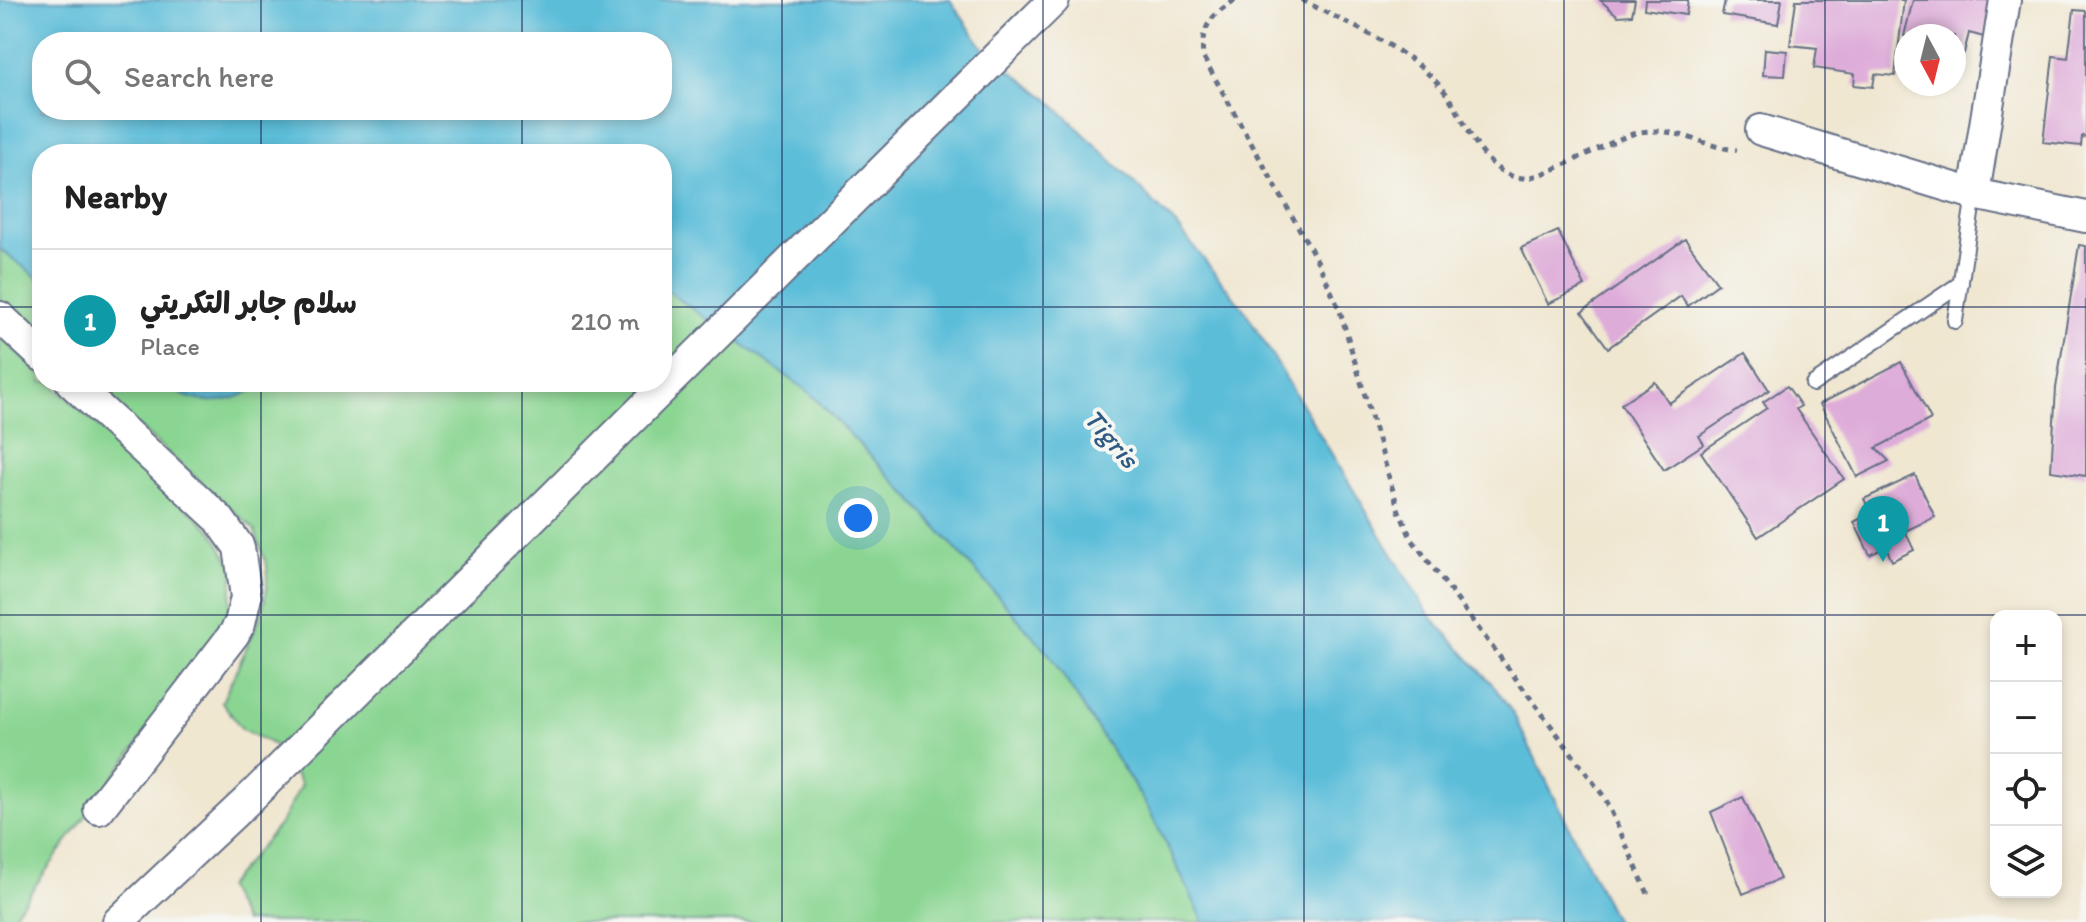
<!DOCTYPE html>
<meta charset="utf-8">
<style>
body{margin:0;font-family:Itim,"Playpen Sans Arabic",sans-serif;background:#f6f6f6;color:#222}
.controls{position:absolute;right:24px;bottom:24px;display:grid;overflow:hidden;border-radius:16px;box-shadow:0 4px 12px #0003}
.controls button{width:72px;height:72px;display:grid;place-items:center;padding:0;border:0;border-bottom:2px solid #e0e0e0;background:#fff;color:#222;font:40px sans-serif}
.compass{position:absolute;left:1894px;top:24px;width:72px;height:72px;border-radius:50%;background:#fff;box-shadow:0 4px 12px #0003;rotate:173deg}
.you{position:absolute;left:858px;top:518px;width:28px;height:28px;margin:-20px;border:6px solid #fff;border-radius:50%;background:#1a73e8;box-shadow:0 0 0 12px #1a73e833}
.badge{display:grid;place-items:center;width:52px;height:52px;border-radius:50%;background:#b5179e;color:#fff;font-size:26px;font-weight:700}
.pin{position:absolute;translate:-50% -66px;filter:drop-shadow(0 2px 4px #0008)}
.pin::after{content:'';position:absolute;top:42px;width:28px;height:24px;background:inherit;clip-path:polygon(0 0,100% 0,50% 100%)}
.list{margin:0;padding:0;list-style:none}
h2{display:flex;justify-content:space-between;align-items:center;height:104px;margin:0;padding:0 32px;font-size:34px}
h2 small{font-size:26px;font-weight:400;color:#767676}
.list li{display:grid;grid-template-columns:52px 1fr auto;gap:24px;align-items:center;box-sizing:border-box;height:144px;padding:0 32px;border-top:2px solid #e0e0e0}
.list b{display:block;font-size:30px;white-space:nowrap}
.list p{margin:0;font-size:26px;white-space:nowrap;color:#767676}
.list em{font-size:26px;font-style:normal;color:#767676}
.icon{flex:none;width:44px;height:44px;fill:none;stroke:currentColor;stroke-width:2;stroke-linecap:round;stroke-linejoin:round}
.map{position:relative;flex:none;width:2086px;height:922px;overflow:hidden}
.search{position:absolute;background:#fff;box-shadow:0 4px 12px #0003;left:32px;top:32px;width:640px;height:88px;display:flex;align-items:center;gap:20px;box-sizing:border-box;padding:0 28px;border-radius:32px;color:#767676;font-size:30px}
.panel{position:absolute;background:#fff;box-shadow:0 4px 12px #0003;left:32px;top:144px;width:640px;height:248px;border-radius:32px}
.map>svg:first-child{display:block}
.green{fill:#8ad592;stroke:#528278;stroke-width:2}
.water{fill:#5bbdd9;stroke:#3b769c;stroke-width:2;fill-rule:evenodd}
.building{fill:#deacd9}
.lines{fill:none;stroke-linecap:round;stroke-linejoin:round}
.lane-casing{stroke:#666f86;stroke-width:18}
.street-casing{stroke:#666f86;stroke-width:34}
.path{stroke:#666f86;stroke-width:5;stroke-dasharray:6 6;stroke-linecap:butt}
.lane{stroke:#fff;stroke-width:14}
.street{stroke:#fff;stroke-width:30}
.grid{fill:none;stroke:#1b2f5e;stroke-width:2;stroke-opacity:0.55}
.labels{text-anchor:middle;dominant-baseline:central;stroke-width:8;stroke-linejoin:round;paint-order:stroke}
.water-label{font-size:28px;font-style:italic;fill:#2e5a83;stroke:#f6f6f2}
</style>
<div class="map">
<svg width="2086" height="922" viewBox="0 0 2086 922">
<rect width="100%" height="100%" fill="#f6f6f2"/>
<filter id="ink" filterUnits="userSpaceOnUse"><feTurbulence type="fractalNoise" baseFrequency=".0125" numOctaves="2"/><feDisplacementMap in="SourceGraphic" scale="16" xChannelSelector="R" yChannelSelector="G"/><feConvolveMatrix kernelMatrix="1 2 1 2 8 2 1 2 1" color-interpolation-filters="sRGB"/></filter>
<filter id="wash" filterUnits="userSpaceOnUse"><feTurbulence type="fractalNoise" baseFrequency=".006" numOctaves="4" result="noise"/><feDisplacementMap in="SourceGraphic" scale="32" xChannelSelector="R" yChannelSelector="G"/><feGaussianBlur stdDeviation="1.8" result="paint"/><feColorMatrix in="noise" values="0 0 0 0 0 0 0 0 0 0 0 0 0 0 0 0 0 1.4 0 .05"/><feComposite in="paint" operator="in"/></filter>
<g filter="url(#wash)">
<rect width="100%" height="100%" fill="#f0e7d1"/>
<path class="green" d="M0,249L42,281V341L0,304Z
M662,287L809,392L908,495L1049,654L1149,809L1204,922H244L226,887L281,823L301,785L280,748L242,729L222,702L262,613L267,588V566L254,529L88,382H164L171,389L256,388L263,382H662Z
M0,337L42,375V382H50L212,531L234,569L229,618L9,922H0Z"/>
<path class="water" d="M0,0H950L986,52L1046,97L1111,160L1178,227L1246,312L1429,615L1493,685L1514,715L1616,922H1204L1149,809L1049,654L908,495L809,392L662,287V154H42V281L0,249ZM42,42H662V110H42Z
M164,382H263C234,407 192,408 164,382Z"/>
<g id="blocks">
<path class="building" d="M1600,0H1635L1632,15L1618,16Z
M1645,0H1688L1686,15L1644,9Z
M1725,0H1782L1778,24L1722,15Z
M1796,0H1904L1895,76L1875,74L1873,87L1854,85L1855,74L1814,68L1817,48L1790,45Z
M1913,0H1993L1984,37L1969,33L1964,53L1954,51V36H1904Z
M2074,10L2086,11V137L2082,136L2081,146L2043,142L2053,56L2068,58Z
M1765,49L1787,51L1785,76L1763,75Z
M1558,231L1585,286L1548,304L1521,248Z
M1685,239L1718,284L1688,306L1681,296L1608,348L1582,312Z
M2079,245L2086,246V476L2051,471L2056,388Z
M1745,353L1769,390L1699,436L1704,444L1664,470L1621,404L1655,382L1669,403Z
M1901,362L1931,419L1876,448L1889,461L1857,477L1820,404Z
M1787,386L1801,406L1796,409L1844,479L1758,537L1701,452L1767,408L1763,402Z
M1915,475L1935,517L1905,531L1914,550L1892,561L1886,547L1870,555L1854,522L1871,513L1864,499Z
M1743,797L1780,879L1743,894L1711,812Z"/>
</g>
</g>
<g filter="url(#ink)">
<use href="#blocks" fill-opacity="0" stroke="#666f86" stroke-width="2"/>
<g class="lines">
<g class="lane-casing">
<path id="lane" d="M1955,321L1974,194
M1813,384L1961,283"/>
</g>
<g class="street-casing">
<path id="street" d="M1761,130L1974,194L2086,217
M1974,194L2005,0
M0,317L42,356
M71,382L219,519L239,547L246,597L240,623L234,634L99,809
M118,922L249,799L1054,0"/>
</g>
<path class="path" d="M1235,0C1211,15 1200,28 1203,57L1319,264L1340,311L1399,511L1411,538L1605,798L1650,898
M1302,0C1352,27 1414,49 1448,96C1468,124 1483,176 1523,178C1544,179 1610,140 1636,133C1674,124 1701,147 1737,150"/>
<use href="#lane" class="lane"/>
<use href="#street" class="street"/>
</g>
</g>
<path class="grid" d="M261,0V42M522,0V42M782,0V922M1043,0V922M1304,0V922M1564,0V922M1825,0V922M261,110V154M522,110V154M0,307H42M662,307H2086M261,382V922M522,382V922M0,615H2086"/>
<g class="labels">
<g class="water-label">
<text transform="translate(1112 438) rotate(49)">Tigris</text>
</g>
</g>
</svg>
<div class="controls">
<button>+</button>
<button>−</button>
<button><svg class="icon" aria-label="locate" viewBox="0 0 24 24"><circle cx="12" cy="12" r="6"/><path d="M12 2v4M12 18v4M2 12h4M18 12h4"/></svg></button>
<button><svg class="icon" aria-label="layers" viewBox="0 0 24 24"><path d="M12 4l9 5-9 5-9-5zM3 14l9 5 9-5"/></svg></button>
</div>
<svg class="compass" viewBox="-18 -18 36 36"><path d="M0-13l5 13h-10z" fill="#e53935"/><path d="M0 13l5-13h-10z" fill="#767676"/></svg>
<div class="you"></div>
<div class="pin badge" style="left:1883px;top:562px;background:#0f9aa8">1</div>
<div class="search"><svg class="icon" aria-label="search" viewBox="0 0 24 24"><circle cx="10" cy="10" r="6"/><path d="M15 15l6 6"/></svg>Search here</div>
<section class="panel">
<h2>Nearby<small></small></h2>
<ul class="list">
<li><span class="badge" style="background:#0f9aa8">1</span><div><b>سلام جابر التكريتي</b><p>Place</p></div><em>210 m</em></li>
</ul>
</section>
</div>
